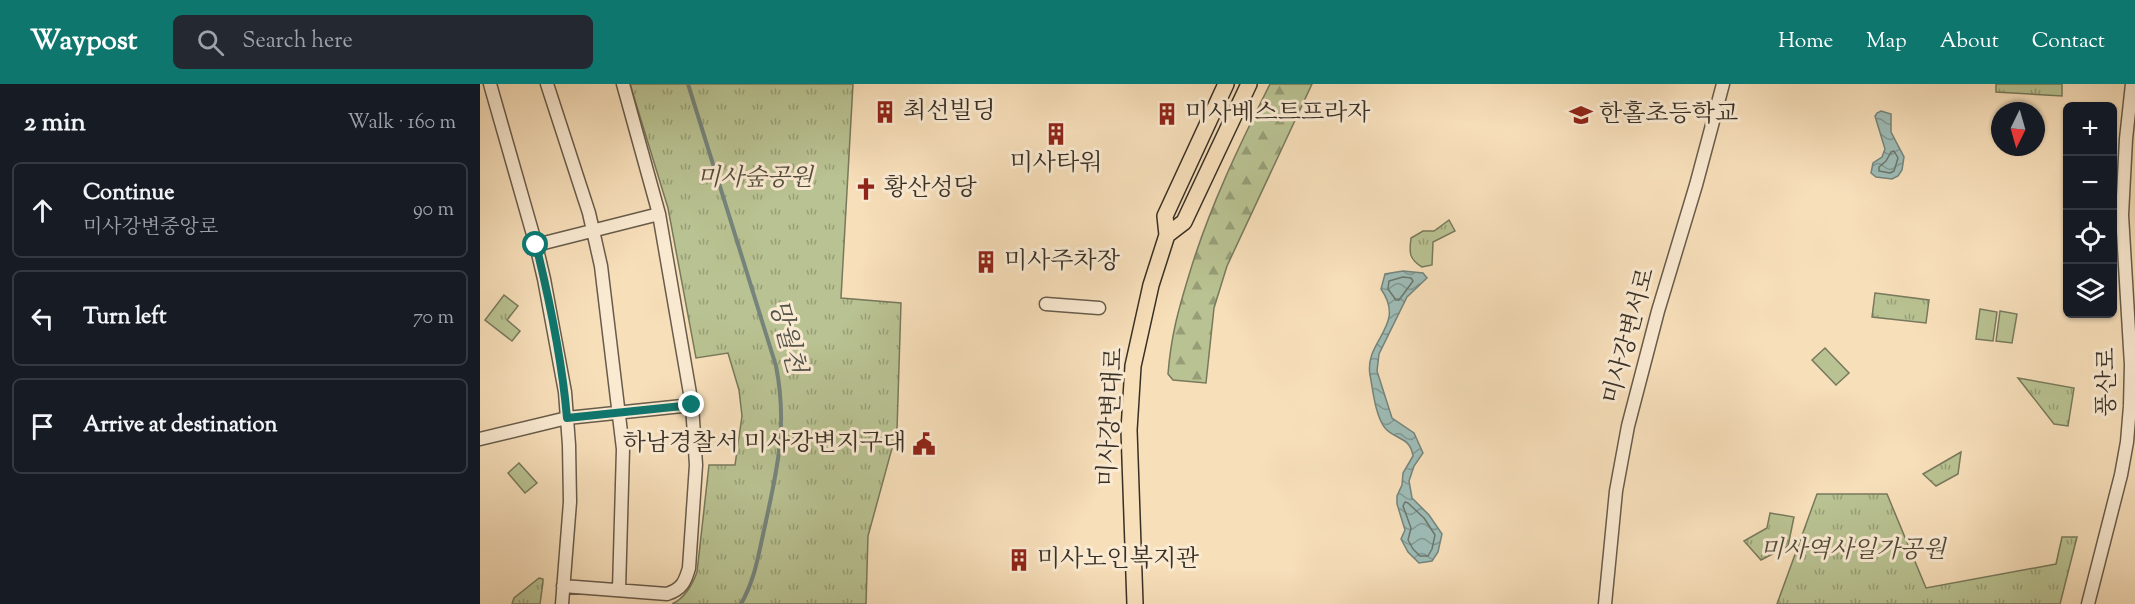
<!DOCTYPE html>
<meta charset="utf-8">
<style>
body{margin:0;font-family:"Sorts Mill Goudy","Noto Serif KR",serif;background:#242831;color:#f1f3f6}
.controls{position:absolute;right:18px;top:18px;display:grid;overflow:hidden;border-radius:9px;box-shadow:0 2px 4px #0004}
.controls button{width:54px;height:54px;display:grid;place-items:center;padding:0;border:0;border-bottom:2px solid #363941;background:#171b24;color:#f1f3f6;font:30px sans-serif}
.compass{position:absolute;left:1511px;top:18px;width:54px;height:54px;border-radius:50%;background:#171b24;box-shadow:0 2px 4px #0004;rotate:185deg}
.stop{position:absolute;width:18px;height:18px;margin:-14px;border:4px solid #0f766e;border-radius:50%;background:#fff}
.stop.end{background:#0f766e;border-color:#fff;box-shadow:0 2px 6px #0008}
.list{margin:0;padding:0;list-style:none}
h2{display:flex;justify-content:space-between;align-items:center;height:78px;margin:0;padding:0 24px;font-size:26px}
h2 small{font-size:20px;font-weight:400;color:#9ea1a6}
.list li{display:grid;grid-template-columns:39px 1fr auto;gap:18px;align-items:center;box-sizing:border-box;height:96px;margin:0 12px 12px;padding:0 12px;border:2px solid #363941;border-radius:9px}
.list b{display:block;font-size:22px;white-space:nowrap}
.list p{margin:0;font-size:20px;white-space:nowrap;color:#9ea1a6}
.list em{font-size:20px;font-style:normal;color:#9ea1a6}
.icon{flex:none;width:33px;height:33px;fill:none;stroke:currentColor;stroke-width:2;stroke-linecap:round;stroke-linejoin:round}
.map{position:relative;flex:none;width:1655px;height:520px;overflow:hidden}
header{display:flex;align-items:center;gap:36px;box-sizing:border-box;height:84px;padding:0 30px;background:#0f766e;color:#fff}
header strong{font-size:28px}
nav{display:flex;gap:33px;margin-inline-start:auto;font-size:21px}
.search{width:420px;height:54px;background:#242831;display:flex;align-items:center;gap:15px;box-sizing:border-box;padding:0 21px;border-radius:9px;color:#9ea1a6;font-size:22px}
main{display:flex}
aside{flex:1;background:#171b24}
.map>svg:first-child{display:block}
.forest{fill:url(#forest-firs);stroke:#78795c;stroke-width:1.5}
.park{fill:url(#park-tufts);stroke:#78795c;stroke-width:1.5}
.garden{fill:#b9c292;stroke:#78795c;stroke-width:1.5}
.water{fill:url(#water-waves);stroke:#75847c;stroke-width:1.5}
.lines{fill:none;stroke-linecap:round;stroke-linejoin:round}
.shore{stroke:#6b766e;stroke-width:1.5}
.stream{stroke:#75847c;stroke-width:4}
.minor-casing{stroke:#685c4b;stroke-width:15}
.major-casing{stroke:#383026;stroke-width:18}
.minor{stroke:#faead2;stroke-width:12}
.major{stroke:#f7dfba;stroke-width:15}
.route{stroke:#0f766e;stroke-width:8}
.labels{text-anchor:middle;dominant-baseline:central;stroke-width:6;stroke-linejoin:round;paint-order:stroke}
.poi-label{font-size:24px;fill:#383026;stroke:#faead2;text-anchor:start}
.park-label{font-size:24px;font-style:italic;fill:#524d3c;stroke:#faead2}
.street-label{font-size:24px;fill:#383026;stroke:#faead2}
.water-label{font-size:26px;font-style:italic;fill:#52534a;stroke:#faead2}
</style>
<header>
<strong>Waypost</strong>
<div class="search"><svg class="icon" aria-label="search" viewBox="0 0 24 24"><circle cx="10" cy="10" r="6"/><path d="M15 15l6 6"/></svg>Search here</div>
<nav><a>Home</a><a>Map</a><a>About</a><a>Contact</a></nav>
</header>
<main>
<aside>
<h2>2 min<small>Walk · 160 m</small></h2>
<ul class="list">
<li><svg class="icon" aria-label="ahead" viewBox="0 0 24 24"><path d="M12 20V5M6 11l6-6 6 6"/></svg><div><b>Continue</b><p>미사강변중앙로</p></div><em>90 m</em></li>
<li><svg class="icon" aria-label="left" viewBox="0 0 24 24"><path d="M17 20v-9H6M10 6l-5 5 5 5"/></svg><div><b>Turn left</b></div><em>70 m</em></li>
<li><svg class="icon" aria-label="arrive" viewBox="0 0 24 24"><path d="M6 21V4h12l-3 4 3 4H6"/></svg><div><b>Arrive at destination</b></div></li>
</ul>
</aside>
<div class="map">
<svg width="1655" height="520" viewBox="0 0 1655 520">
<defs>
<pattern id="forest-firs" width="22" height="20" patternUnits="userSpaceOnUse" patternTransform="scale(1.5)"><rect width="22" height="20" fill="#b9c292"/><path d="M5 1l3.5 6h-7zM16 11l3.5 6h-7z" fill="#979e77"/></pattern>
<pattern id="park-tufts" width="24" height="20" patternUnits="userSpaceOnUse" patternTransform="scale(1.5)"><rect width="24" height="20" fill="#b9c292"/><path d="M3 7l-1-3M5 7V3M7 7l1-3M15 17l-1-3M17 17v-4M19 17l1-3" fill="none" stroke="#979e77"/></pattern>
<pattern id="water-waves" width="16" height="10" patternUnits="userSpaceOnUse" patternTransform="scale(1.5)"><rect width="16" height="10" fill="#9ebcb6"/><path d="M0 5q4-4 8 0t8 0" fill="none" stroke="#829994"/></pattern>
</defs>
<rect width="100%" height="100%" fill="#f7dfba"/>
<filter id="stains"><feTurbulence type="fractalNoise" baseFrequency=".00333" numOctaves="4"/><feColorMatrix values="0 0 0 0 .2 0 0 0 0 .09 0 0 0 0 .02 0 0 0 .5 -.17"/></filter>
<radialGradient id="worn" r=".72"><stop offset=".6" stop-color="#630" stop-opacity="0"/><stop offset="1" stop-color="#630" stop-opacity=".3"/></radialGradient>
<path class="forest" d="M790,0H832L747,182L734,224L726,299L693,296L688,290C691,252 698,227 709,191C729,124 759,62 790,0Z"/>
<path class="park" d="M150,0H373L361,214L421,219L417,346L388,452L386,520H192C205,514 212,502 217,488L229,381H255L262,332L259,306L248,269L216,274L188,124Z
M1516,0H1582V12L1516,8Z
M969,136L975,147L953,158L952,181L942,183C929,175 929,169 931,154L943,147H954Z
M1395,209L1449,216L1446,239L1392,233Z
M24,211L38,222L27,236L40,247L32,257L5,236Z
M1538,294L1594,304L1588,342L1574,340Z
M1481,368L1478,390L1456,402L1443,390Z
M1337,410H1407L1446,504L1576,480L1582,453H1597L1580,520H1297Z
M1290,429L1314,433L1308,462L1281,476L1264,457L1287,444Z
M59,494L63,495V498L60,520H32L34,514Z"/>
<path class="garden" d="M1500,225L1517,228L1513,257L1496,255Z
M1520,227L1537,230L1532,259L1516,257Z
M1345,264L1369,289L1356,301L1332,276Z
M39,379L57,399L45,409L28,389Z"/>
<path class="water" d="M1401,27L1411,30V48L1424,73L1422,86L1418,92L1412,95L1396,93L1391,89L1393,79L1402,73L1405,65L1395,32L1397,29Z
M923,187L943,189L947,194L927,213L899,270L897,287L912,334L934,349L943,369L934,382L929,397L932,414L949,431L962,450L958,468L952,477L939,479L928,468L921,455L925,446L917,420V412L922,401L923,389L933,372C930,352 915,356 905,344C895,331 893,306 890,291C884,256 927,242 901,205L905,190Z"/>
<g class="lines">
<path class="shore" d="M1414,67L1418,74L1414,87L1410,89L1399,87V83L1406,77L1411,68Z
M923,193L931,194L933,197L919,216H916L908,205L909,197Z
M925,418L928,419L944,434L955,451L952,465L948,472H940L933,465L928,456L931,444L923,422Z"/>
<path class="stream" d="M208,0L296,282C308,342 297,387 284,446C278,473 275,495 261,520"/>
<g class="minor-casing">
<path id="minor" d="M10,0L56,161L64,195L85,308L89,361L90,418L82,520
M67,0L109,129L121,182L143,365L139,506
M56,161L179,130
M566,220L619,224
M0,355L87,334L212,321
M83,502L187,510C202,505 205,498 209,484L216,381L212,321L179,130L143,0
M1125,520L1136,407L1148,342L1178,227L1216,101L1243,0
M1608,520L1641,391L1647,358L1650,322L1651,281L1642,131L1646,55L1652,0"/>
</g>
<g class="major-casing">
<path id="major" d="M687,151L704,138L769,0
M655,520L649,346L653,282L671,201L687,151L685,132L746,0"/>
</g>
<use href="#minor" class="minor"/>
<use href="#major" class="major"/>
</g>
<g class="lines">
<path class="route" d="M56,161C70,218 82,276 87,334L212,321"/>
</g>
<defs>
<g id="building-bare" transform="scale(1.8)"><path d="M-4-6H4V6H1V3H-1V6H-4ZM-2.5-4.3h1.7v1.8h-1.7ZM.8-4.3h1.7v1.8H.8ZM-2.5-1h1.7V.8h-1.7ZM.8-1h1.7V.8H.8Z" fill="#8f2418" stroke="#faead2" stroke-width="2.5" paint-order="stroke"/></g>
<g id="school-bare" transform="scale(1.8)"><path d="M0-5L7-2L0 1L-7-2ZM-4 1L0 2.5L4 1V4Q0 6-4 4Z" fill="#8f2418" stroke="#faead2" stroke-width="2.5" paint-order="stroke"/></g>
<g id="church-bare" transform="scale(1.8)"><path d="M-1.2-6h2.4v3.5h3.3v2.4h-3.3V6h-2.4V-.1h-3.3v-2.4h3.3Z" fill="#8f2418" stroke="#faead2" stroke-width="2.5" paint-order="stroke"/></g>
<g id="civic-bare" transform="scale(1.8)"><path d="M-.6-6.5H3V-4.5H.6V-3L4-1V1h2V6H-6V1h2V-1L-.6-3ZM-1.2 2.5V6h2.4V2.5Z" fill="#8f2418" stroke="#faead2" stroke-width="2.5" paint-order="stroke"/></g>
</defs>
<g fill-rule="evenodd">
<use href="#building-bare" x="405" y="28"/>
<use href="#building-bare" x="687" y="30"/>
<use href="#school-bare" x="1101" y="31"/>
<use href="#building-bare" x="576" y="50"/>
<use href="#church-bare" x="386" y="105"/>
<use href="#building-bare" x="506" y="178"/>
<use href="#civic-bare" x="444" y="360"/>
<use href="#building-bare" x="539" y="476"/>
</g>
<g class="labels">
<g class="poi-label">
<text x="423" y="28">최선빌딩</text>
<text x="705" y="30">미사베스트프라자</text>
<text x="1119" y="31">한홀초등학교</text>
<text x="576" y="80" text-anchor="middle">미사타워</text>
<text x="404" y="105">황산성당</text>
<text x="524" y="178">미사주차장</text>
<text x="426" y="360" text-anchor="end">하남경찰서 미사강변지구대</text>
<text x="557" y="476">미사노인복지관</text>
</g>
<g class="park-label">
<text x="275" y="95">미사숲공원</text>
<text x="1373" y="467">미사역사일가공원</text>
</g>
<g class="street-label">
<text transform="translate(1150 252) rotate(-75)">미사강변서로</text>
<text transform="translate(1628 298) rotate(-90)">풍산로</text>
<text transform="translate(632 333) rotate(-87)">미사강변대로</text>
</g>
<g class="water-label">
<text transform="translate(306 253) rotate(75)">망월천</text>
</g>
</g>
<rect width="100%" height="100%" filter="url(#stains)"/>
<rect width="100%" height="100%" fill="url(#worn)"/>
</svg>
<div class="controls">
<button>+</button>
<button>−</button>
<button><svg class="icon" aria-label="locate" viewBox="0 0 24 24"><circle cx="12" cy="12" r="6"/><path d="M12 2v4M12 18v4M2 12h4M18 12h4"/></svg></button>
<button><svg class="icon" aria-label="layers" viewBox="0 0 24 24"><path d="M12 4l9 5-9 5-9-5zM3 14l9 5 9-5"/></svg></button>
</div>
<svg class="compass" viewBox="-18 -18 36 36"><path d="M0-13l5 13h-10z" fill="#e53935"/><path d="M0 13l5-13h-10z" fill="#9ea1a6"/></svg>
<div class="stop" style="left:56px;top:161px"></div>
<div class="stop end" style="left:212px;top:321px"></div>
</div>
</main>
